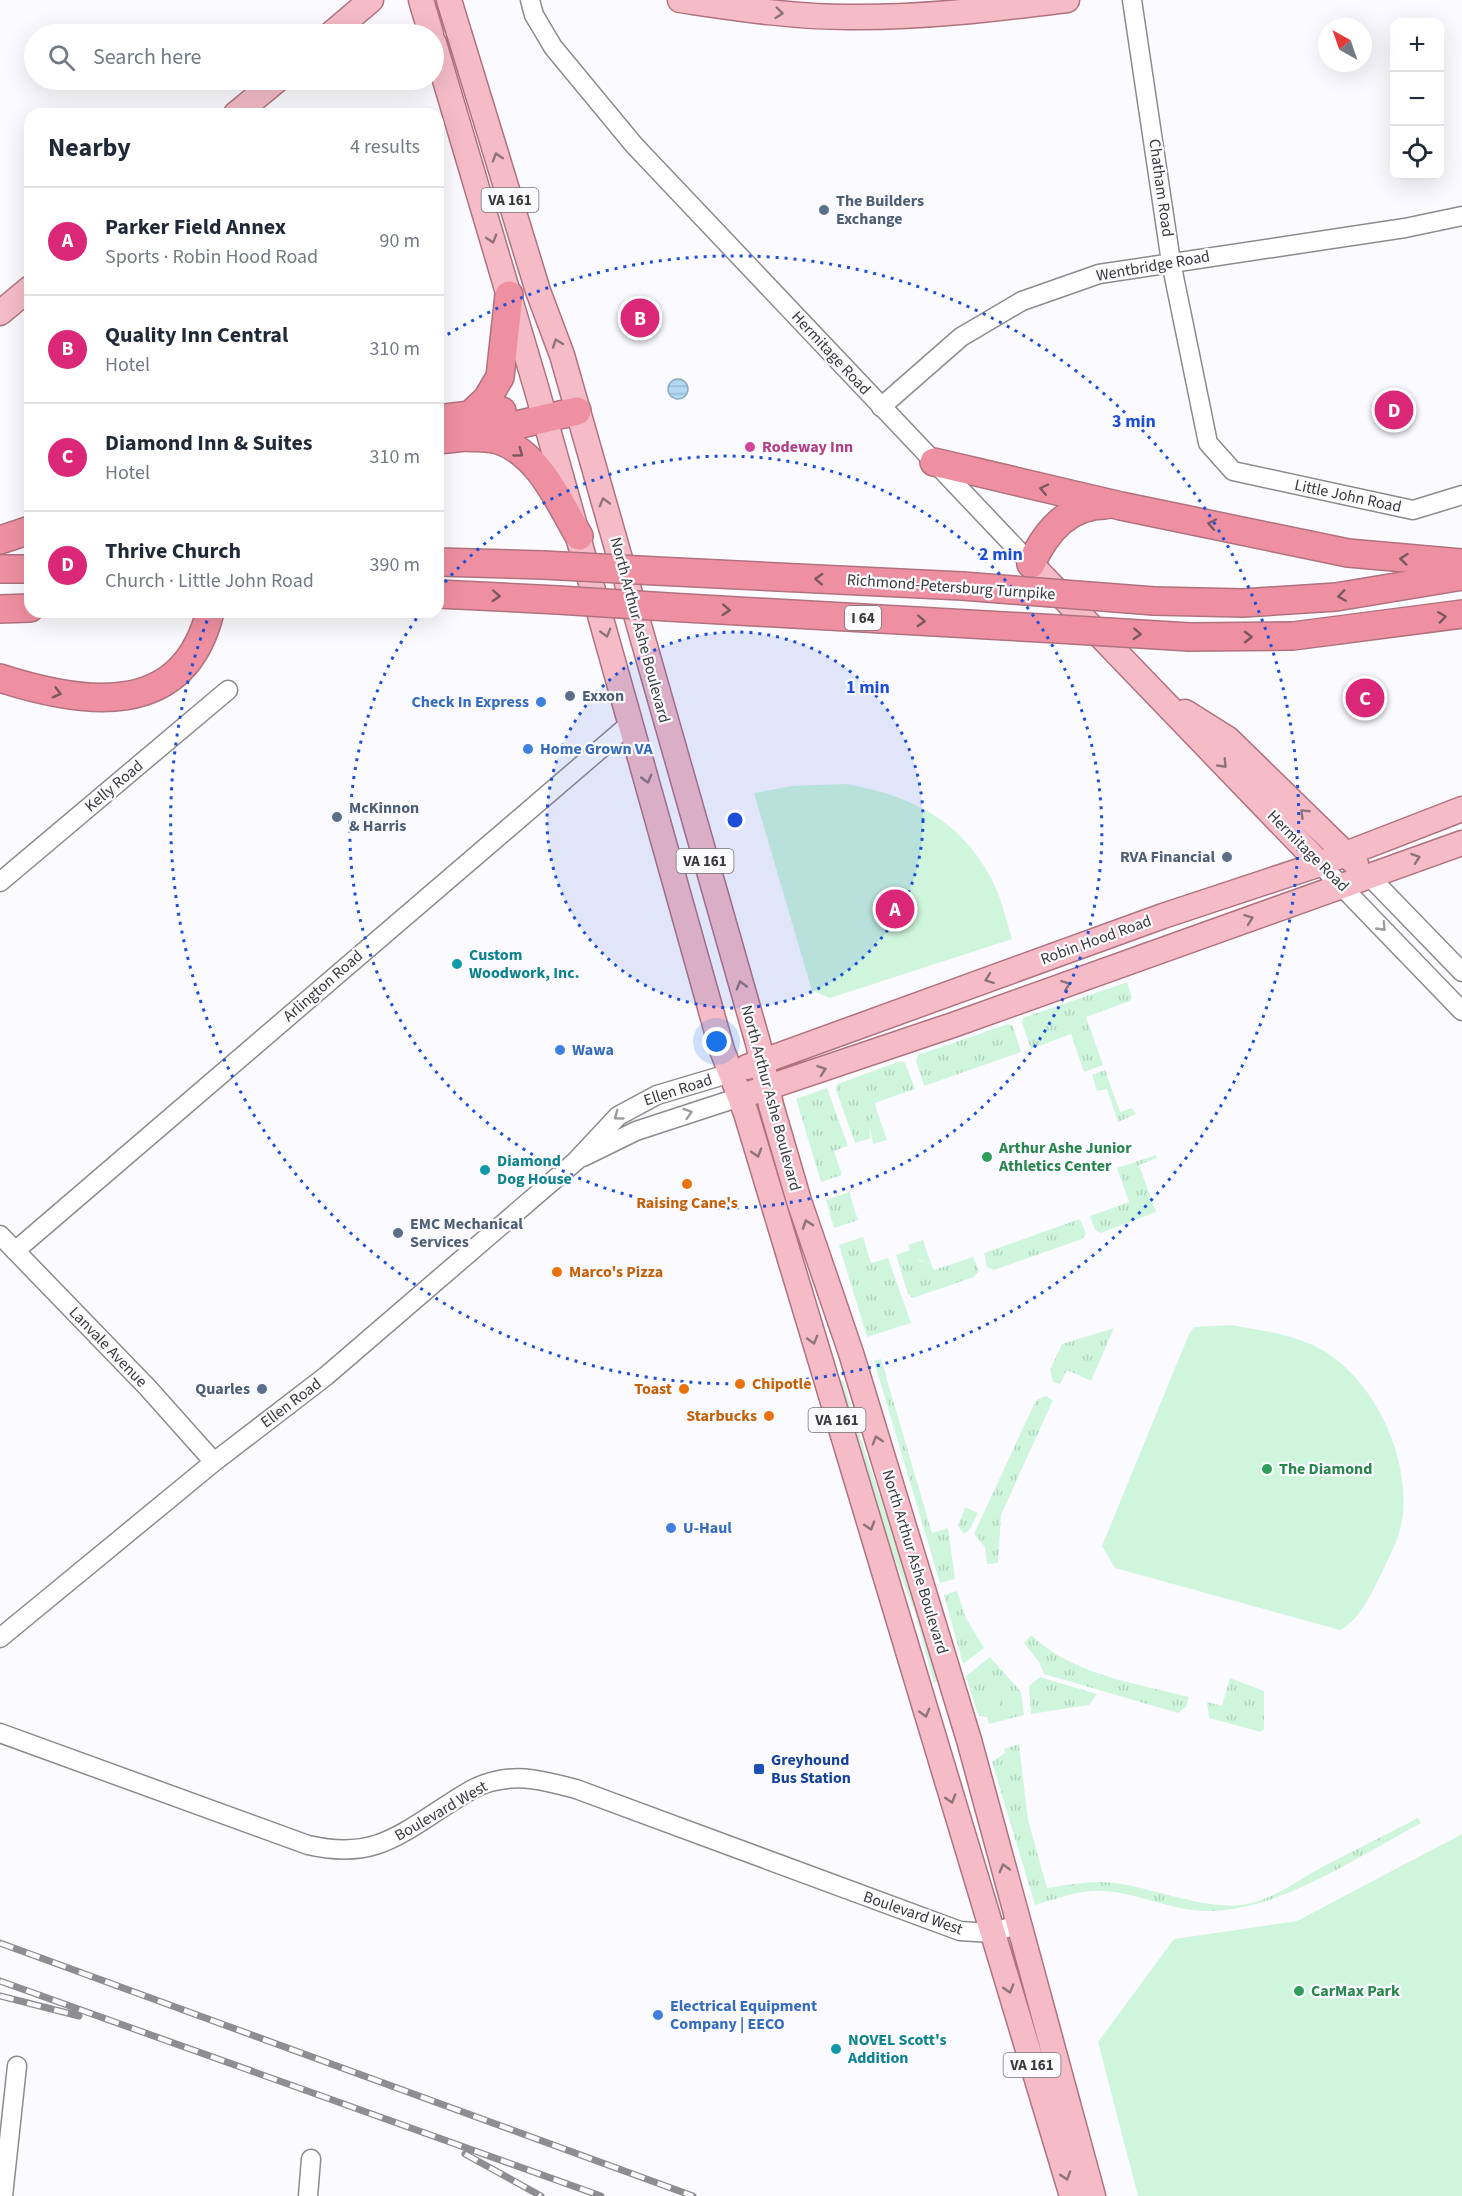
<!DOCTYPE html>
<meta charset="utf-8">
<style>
body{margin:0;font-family:"Source Sans 3",sans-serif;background:#f2f2f3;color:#1f2937}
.controls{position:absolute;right:18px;top:18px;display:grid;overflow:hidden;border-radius:12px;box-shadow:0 6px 24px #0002}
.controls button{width:54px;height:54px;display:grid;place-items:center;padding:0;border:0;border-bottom:2px solid #e0e1e3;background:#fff;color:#1f2937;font:30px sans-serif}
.compass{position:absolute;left:1318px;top:18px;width:54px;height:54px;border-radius:50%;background:#fff;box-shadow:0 6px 24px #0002;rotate:320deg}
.you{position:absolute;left:717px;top:1042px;width:21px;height:21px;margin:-15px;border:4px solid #fff;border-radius:50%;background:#1a73e8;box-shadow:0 0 0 9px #1a73e833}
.badge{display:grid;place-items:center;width:39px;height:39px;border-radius:50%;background:#db2777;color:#fff;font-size:20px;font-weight:700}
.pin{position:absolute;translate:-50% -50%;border:3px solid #fff;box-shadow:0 2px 6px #0006}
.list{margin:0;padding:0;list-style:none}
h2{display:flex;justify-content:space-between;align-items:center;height:78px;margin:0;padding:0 24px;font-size:26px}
h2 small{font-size:20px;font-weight:400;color:#747a83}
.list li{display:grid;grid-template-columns:39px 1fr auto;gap:18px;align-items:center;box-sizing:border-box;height:108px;padding:0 24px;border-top:2px solid #e0e1e3}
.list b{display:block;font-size:22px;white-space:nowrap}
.list p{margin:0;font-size:20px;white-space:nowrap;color:#747a83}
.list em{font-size:20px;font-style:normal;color:#747a83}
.icon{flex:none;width:33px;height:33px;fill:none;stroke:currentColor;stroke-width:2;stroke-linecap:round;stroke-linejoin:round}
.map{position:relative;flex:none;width:1462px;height:2196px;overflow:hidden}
.search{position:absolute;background:#fff;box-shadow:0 6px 24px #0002;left:24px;top:24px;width:420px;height:66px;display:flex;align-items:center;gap:15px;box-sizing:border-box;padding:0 21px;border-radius:33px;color:#747a83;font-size:22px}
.panel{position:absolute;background:#fff;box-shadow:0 6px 24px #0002;left:24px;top:108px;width:420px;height:510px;border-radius:18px}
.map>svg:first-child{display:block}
.grass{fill:url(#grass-tufts)}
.garden{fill:#cff6dc}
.water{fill:url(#water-rules);stroke:#8ea9bc;stroke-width:1.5}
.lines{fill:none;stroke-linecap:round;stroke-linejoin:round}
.minor-casing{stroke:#8b8b8e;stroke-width:21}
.major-casing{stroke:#b0727e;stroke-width:27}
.highway-casing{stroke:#b0727e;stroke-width:30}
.minor{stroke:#fff;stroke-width:18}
.major{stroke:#f5bcc7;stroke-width:24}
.highway{stroke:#ef90a2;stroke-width:27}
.rail-casing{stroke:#8e8e90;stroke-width:7}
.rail{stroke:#fbfbff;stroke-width:4.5;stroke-dasharray:14;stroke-linecap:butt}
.highway-bridge-casing{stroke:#b0727e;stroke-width:30;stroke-linecap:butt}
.highway-bridge{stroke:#ef90a2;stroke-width:27}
.oneway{stroke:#8e747a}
.oneway2{stroke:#79585f}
.oneway3{stroke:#9c9c9d}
.ring{fill:none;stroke:#1d4ed8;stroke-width:3;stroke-dasharray:3 6}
.service-dot{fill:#5c6f8a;stroke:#fbfbff;stroke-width:2}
.hotel-dot{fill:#d1479c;stroke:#fbfbff;stroke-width:2}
.shop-dot{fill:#3f7fe0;stroke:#fbfbff;stroke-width:2}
.culture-dot{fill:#0f9aa8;stroke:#fbfbff;stroke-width:2}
.leisure-dot{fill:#2e9e5b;stroke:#fbfbff;stroke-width:2}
.food-dot{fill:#e8710a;stroke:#fbfbff;stroke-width:2}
.transit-dot{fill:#1a4fb4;stroke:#fbfbff;stroke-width:2}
.labels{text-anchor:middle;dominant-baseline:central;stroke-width:4.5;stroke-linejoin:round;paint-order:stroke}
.shield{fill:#fbfbff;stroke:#747476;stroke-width:1.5}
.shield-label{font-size:15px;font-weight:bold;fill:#3a3a3b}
.street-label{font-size:16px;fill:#3a3a3b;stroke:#fbfbff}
.service-label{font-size:16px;font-weight:bold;fill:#4e5e75;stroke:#fbfbff;text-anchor:start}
.hotel-label{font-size:16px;font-weight:bold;fill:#b23c85;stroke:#fbfbff;text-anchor:start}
.shop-label{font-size:16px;font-weight:bold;fill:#366cbe;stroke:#fbfbff;text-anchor:start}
.culture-label{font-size:16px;font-weight:bold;fill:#0d838f;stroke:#fbfbff;text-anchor:start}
.leisure-label{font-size:16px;font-weight:bold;fill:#27864d;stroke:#fbfbff;text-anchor:start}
.food-label{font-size:16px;font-weight:bold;fill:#c56008;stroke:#fbfbff;text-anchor:start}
.transit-label{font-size:16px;font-weight:bold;fill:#164399;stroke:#fbfbff;text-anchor:start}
.centre{fill:#1d4ed8;stroke:#fbfbff;stroke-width:3}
.ring-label{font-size:18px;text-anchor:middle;font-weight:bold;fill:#1d4ed8;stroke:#fbfbff;stroke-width:4.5;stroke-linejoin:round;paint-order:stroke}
</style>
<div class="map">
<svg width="1462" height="2196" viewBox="0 0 1462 2196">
<defs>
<pattern id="grass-tufts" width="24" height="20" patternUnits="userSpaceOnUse" patternTransform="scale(1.5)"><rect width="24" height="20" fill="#cff6dc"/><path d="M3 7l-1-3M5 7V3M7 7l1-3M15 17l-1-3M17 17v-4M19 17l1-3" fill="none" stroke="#b2d4be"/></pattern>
<pattern id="water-rules" width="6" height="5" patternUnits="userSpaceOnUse" patternTransform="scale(1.5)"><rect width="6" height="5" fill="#b2d8f4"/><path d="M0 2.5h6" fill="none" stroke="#9abad2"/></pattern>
</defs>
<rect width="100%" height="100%" fill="#fbfbff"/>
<path class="grass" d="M1127,982L1132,997L1130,1001L1086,1017L1103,1065L1084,1072L1071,1034L1031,1049L1022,1023L1023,1018Z
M1008,1024L1013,1026L1021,1052L924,1086L916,1061L918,1055Z
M901,1061L905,1063L915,1089L875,1103L877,1111C870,1119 868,1128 871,1138L855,1143L836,1090L837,1084Z
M1105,1070L1120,1112L1132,1108L1136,1114L1118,1122L1107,1089L1097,1091L1092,1075Z
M827,1088L848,1146L834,1151L842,1175L821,1182L796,1099Z
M1156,1155L1157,1158L1139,1165L1156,1212L1101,1233L1095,1230L1090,1216L1129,1202L1117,1168Z
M849,1192L858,1220L834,1228L826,1200Z
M1080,1219L1086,1234L1082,1239L994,1270L987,1267L984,1253Z
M863,1237L871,1263L888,1258L911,1323L867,1337L839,1245Z
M910,1250L920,1261L931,1264L934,1270L973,1257L979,1271L974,1277L913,1298L908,1294L896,1255Z
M1114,1328L1091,1381L1067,1370L1060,1384L1053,1382L1050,1370L1062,1344Z
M881,1359L932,1533L948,1528L955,1579L940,1583L874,1361Z
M1046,1396L1053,1400L1001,1515L998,1563L987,1564L985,1547L974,1534L1036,1400Z
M965,1507L978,1513L970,1529L964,1534L958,1526Z
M957,1591L966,1618L984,1648L963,1664L944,1595Z
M1031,1635C1073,1675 1135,1683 1189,1697L1186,1707L1178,1713L1044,1674L1039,1662L1024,1643Z
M990,1657L1021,1692L1024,1715L989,1724L987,1717L980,1716L977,1712L966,1676Z
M1040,1677L1097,1694L1089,1705L1031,1714L1029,1686Z
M1230,1678L1264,1691V1729L1261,1732L1209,1718L1207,1702L1222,1706Z
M1019,1744L1028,1820L1047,1888C1070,1885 1092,1880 1115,1883C1154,1888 1202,1909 1241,1905C1272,1901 1298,1880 1324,1866C1355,1850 1387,1834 1418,1818L1421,1823C1357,1857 1277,1913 1204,1911C1166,1910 1130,1889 1092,1891C1072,1892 1054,1900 1035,1905L992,1762L1005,1753L1004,1749Z"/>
<path class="garden" d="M846,784C909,795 960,819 991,878C1001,896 1006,919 1012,939L830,998L812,991L754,793L792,786Z
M877,1111L887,1140L873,1144L869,1123Z
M923,1240L931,1264C920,1261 912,1257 908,1245Z
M1232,1325C1257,1330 1284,1333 1308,1343C1371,1368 1415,1460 1401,1526C1398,1540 1390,1555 1384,1568C1374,1588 1361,1620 1340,1630L1115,1568L1102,1546L1189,1334L1194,1327Z
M843,1380C872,1481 911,1579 940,1680L934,1683L915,1613L870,1494L838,1381Z
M976 1704a12 12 0 1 1 24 0a12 12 0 1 1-24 0Z
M1462,1834V2196H1138L1098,2042L1174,1939L1297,1921Z"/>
<path class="water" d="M668 389a10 10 0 1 1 20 0a10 10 0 1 1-20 0Z"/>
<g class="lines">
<g class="minor-casing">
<path id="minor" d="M530,0L534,15L553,47L634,145L1031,564
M1132,0L1171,262L1208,443L1233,471L1413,510L1462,495
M881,407L961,337L1022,301L1099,274L1405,228L1462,216
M1320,864L1462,1011
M1368,875L1462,972
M0,882L228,690
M583,1157L636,1131L740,1097
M0,1235L148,1388L214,1462
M15,1251L632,722
M0,1638L214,1462L326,1376L576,1161L618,1116L657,1095L731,1073
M0,1733L308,1845C373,1860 398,1836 450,1803C464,1794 479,1784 495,1781C523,1774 549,1782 576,1789L960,1931L992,1933L1019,1924
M3,2196L17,2066
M308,2196L311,2159"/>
</g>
<g class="major-casing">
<path id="major" d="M421,0L431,34
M449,0L538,291L562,355L758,1043L771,1105L799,1201L851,1353L969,1740L1093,2196
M680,0C735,8 792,17 848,17C922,18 994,9 1067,0
M331,34L371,0
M434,43L536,387L722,1050L746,1113L1072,2196
M236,114L277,80
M0,313L30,288
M1031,564L1320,864
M1185,712L1228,739L1356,864
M747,1067L1163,916L1320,864L1462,809
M751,1093L953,1025L1462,843"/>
</g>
<g class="highway-casing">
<path id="highway" d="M468,417L487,399L500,377L509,295
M438,419L502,411
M465,437C475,438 488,437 498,440C539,453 559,502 579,536
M438,440L465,437L577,411
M934,462L1121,506L1348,553L1462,563
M0,540L30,530
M438,562L543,565
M1031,564C1045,533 1067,505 1105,505
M0,569H30
M657,571L962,586
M438,594L558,600
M1154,601L1243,603L1336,597L1462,576
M668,607L1058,629
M0,609L30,608
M1190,637L1293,636L1462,614
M0,678C84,705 183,720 210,612"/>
</g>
<use href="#minor" class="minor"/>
<use href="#major" class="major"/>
<use href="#highway" class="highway"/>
<g class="rail-casing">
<path id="rail" d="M0,1943L693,2196
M0,1981L601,2196
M0,1996L79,2016
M465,2154L541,2196"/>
</g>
<use href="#rail" class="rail"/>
<g class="highway-bridge-casing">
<path id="highway-bridge" d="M543,565L657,571
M962,586L1154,601
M558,600L668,607
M1058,629L1190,637"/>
</g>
<use href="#highway-bridge" class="highway-bridge"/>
</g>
<defs><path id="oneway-chevron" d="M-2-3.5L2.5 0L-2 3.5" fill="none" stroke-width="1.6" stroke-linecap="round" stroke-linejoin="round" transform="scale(1.5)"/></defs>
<g class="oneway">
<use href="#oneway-chevron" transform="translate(779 13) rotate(6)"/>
<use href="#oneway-chevron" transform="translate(497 157) rotate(-107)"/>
<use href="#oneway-chevron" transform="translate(492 239) rotate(73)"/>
<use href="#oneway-chevron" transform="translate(557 343) rotate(-110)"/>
<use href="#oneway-chevron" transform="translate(604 502) rotate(-106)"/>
<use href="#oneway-chevron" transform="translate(606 633) rotate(74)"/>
<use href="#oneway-chevron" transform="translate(1223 764) rotate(46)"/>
<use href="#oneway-chevron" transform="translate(647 779) rotate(75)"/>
<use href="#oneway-chevron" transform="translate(1304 813) rotate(-136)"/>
<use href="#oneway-chevron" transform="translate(1416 858) rotate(-19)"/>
<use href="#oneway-chevron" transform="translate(1249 919) rotate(-20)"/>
<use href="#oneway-chevron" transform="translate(989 979) rotate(160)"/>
<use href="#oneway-chevron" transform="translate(741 985) rotate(-106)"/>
<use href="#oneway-chevron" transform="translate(1066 985) rotate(-20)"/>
<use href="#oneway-chevron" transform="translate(822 1070) rotate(-19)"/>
<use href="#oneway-chevron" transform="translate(757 1153) rotate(73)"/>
<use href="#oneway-chevron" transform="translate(807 1224) rotate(-109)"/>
<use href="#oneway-chevron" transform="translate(813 1340) rotate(74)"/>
<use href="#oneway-chevron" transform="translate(877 1440) rotate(-107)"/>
<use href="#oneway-chevron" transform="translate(870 1526) rotate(73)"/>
<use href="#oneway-chevron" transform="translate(925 1713) rotate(74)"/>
<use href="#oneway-chevron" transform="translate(951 1799) rotate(73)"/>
<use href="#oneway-chevron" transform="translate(1004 1868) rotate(-105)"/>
<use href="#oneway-chevron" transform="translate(1009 1989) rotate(73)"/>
<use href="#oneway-chevron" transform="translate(1066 2176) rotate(73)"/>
</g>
<g class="oneway2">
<use href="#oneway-chevron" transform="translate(519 453) rotate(36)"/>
<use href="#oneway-chevron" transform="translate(1044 489) rotate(-168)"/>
<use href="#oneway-chevron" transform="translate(1212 524) rotate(-168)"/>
<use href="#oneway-chevron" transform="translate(1404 559) rotate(-174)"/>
<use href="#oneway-chevron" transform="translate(819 579) rotate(-177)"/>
<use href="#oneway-chevron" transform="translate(496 596) rotate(3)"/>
<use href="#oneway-chevron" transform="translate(1342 596) rotate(172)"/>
<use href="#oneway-chevron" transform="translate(726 610) rotate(3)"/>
<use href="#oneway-chevron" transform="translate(1442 617) rotate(-8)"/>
<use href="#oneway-chevron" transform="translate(921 621) rotate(3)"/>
<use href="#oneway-chevron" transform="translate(1137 634) rotate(3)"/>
<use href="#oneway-chevron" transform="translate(1248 637)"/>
<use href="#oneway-chevron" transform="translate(57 693) rotate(15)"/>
</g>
<g class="oneway3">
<use href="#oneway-chevron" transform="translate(1382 927) rotate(46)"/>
<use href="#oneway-chevron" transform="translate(688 1113) rotate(-17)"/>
<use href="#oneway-chevron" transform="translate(618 1116) rotate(144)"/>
</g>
<circle cx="735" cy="820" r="188" fill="#1d4ed8" fill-opacity=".12"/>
<g class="ring">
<circle cx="735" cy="820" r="188"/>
<path d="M439 589A376 376 0 1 1 421 612"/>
<path d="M440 339A564 564 0 1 1 210 613"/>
</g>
<g class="service-dot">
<circle cx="824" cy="210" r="6"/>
<circle cx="570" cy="696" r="6"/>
<circle cx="337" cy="817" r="6"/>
<circle cx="1227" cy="857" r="6"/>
<circle cx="398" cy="1233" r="6"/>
<circle cx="262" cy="1389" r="6"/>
</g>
<circle class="hotel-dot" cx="750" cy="447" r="6"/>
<g class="shop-dot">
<circle cx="541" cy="702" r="6"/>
<circle cx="528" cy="749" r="6"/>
<circle cx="560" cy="1050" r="6"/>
<circle cx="671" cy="1528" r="6"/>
<circle cx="658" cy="2015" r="6"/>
</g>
<g class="culture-dot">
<circle cx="457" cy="964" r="6"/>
<circle cx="485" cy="1170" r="6"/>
<circle cx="836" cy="2049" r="6"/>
</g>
<g class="leisure-dot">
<circle cx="987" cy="1157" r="6"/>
<circle cx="1267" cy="1469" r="6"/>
<circle cx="1299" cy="1991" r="6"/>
</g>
<g class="food-dot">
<circle cx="687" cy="1184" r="6"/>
<circle cx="557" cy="1272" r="6"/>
<circle cx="740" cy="1384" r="6"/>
<circle cx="684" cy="1389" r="6"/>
<circle cx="769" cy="1416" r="6"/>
</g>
<rect class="transit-dot" x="753" y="1763" width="12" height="12" rx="3"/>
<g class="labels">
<g class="shield">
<rect x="481.5" y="188" width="57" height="24" rx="4.5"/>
<rect x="845" y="606" width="36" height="24" rx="4.5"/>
<rect x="676.5" y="849" width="57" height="24" rx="4.5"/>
<rect x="808.5" y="1408" width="57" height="24" rx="4.5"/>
<rect x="1003.5" y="2053" width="57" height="24" rx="4.5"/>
</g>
<g class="shield-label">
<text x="510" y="200">VA 161</text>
<text x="863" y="618">I 64</text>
<text x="705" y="861">VA 161</text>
<text x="837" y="1420">VA 161</text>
<text x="1032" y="2065">VA 161</text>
</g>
<g class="street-label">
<text transform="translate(1161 188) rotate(82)">Chatham Road</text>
<text transform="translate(1153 266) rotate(-10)">Wentbridge Road</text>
<text transform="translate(831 353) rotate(47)">Hermitage Road</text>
<text transform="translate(1348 496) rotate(12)">Little John Road</text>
<text transform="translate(951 587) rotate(4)">Richmond-Petersburg Turnpike</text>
<text transform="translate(640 630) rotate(75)">North Arthur Ashe Boulevard</text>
<text transform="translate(114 786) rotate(-40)">Kelly Road</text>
<text transform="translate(1308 851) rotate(45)">Hermitage Road</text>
<text transform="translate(1096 940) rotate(-20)">Robin Hood Road</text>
<text transform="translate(323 986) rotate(-41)">Arlington Road</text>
<text transform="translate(678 1090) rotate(-18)">Ellen Road</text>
<text transform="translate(771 1098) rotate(75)">North Arthur Ashe Boulevard</text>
<text transform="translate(108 1347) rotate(46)">Lanvale Avenue</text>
<text transform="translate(291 1403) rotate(-37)">Ellen Road</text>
<text transform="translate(915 1562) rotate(73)">North Arthur Ashe Boulevard</text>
<text transform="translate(441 1811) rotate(-30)">Boulevard West</text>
<text transform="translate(913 1913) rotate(19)">Boulevard West</text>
</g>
<g class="service-label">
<text x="836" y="201">The Builders<tspan x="836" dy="18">Exchange</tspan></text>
<text x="582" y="696">Exxon</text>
<text x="349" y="808">McKinnon<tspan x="349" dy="18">&amp; Harris</tspan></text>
<text x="1215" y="857" text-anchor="end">RVA Financial</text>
<text x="410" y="1224">EMC Mechanical<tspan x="410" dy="18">Services</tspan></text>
<text x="250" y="1389" text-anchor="end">Quarles</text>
</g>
<g class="hotel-label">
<text x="762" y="447">Rodeway Inn</text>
</g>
<g class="shop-label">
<text x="529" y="702" text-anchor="end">Check In Express</text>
<text x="540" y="749">Home Grown VA</text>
<text x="572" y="1050">Wawa</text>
<text x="683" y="1528">U-Haul</text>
<text x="670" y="2006">Electrical Equipment<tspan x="670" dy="18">Company | EECO</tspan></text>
</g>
<g class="culture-label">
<text x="469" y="955">Custom<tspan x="469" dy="18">Woodwork, Inc.</tspan></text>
<text x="497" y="1161">Diamond<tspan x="497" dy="18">Dog House</tspan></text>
<text x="848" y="2040">NOVEL Scott's<tspan x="848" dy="18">Addition</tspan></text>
</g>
<g class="leisure-label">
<text x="999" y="1148">Arthur Ashe Junior<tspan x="999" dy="18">Athletics Center</tspan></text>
<text x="1279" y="1469">The Diamond</text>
<text x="1311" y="1991">CarMax Park</text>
</g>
<g class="food-label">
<text x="687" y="1203" text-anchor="middle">Raising Cane's</text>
<text x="569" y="1272">Marco's Pizza</text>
<text x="752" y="1384">Chipotle</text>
<text x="672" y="1389" text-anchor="end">Toast</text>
<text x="757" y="1416" text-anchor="end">Starbucks</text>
</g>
<g class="transit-label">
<text x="771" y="1760">Greyhound<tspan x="771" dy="18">Bus Station</tspan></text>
</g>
</g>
<circle cx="735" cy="820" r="9" class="centre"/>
<g class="ring-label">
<text x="1134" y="427">3 min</text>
<text x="1001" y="560">2 min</text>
<text x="868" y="693">1 min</text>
</g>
</svg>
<div class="controls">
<button>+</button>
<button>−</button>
<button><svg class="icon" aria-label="locate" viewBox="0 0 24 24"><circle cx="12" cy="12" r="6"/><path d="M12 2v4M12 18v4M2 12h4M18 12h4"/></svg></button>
</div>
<svg class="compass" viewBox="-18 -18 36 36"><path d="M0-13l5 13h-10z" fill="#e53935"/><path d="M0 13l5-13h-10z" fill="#747a83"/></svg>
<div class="you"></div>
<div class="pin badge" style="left:895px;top:909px">A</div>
<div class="pin badge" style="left:640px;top:318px">B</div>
<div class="pin badge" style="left:1365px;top:698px">C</div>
<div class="pin badge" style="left:1394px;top:410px">D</div>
<div class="search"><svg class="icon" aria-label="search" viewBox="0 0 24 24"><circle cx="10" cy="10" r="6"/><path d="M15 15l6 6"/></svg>Search here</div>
<section class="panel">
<h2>Nearby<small>4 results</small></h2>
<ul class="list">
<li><span class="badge">A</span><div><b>Parker Field Annex</b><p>Sports · Robin Hood Road</p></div><em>90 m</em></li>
<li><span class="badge">B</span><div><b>Quality Inn Central</b><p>Hotel</p></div><em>310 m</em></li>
<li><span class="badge">C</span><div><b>Diamond Inn &amp; Suites</b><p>Hotel</p></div><em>310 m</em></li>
<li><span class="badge">D</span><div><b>Thrive Church</b><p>Church · Little John Road</p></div><em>390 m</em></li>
</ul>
</section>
</div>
